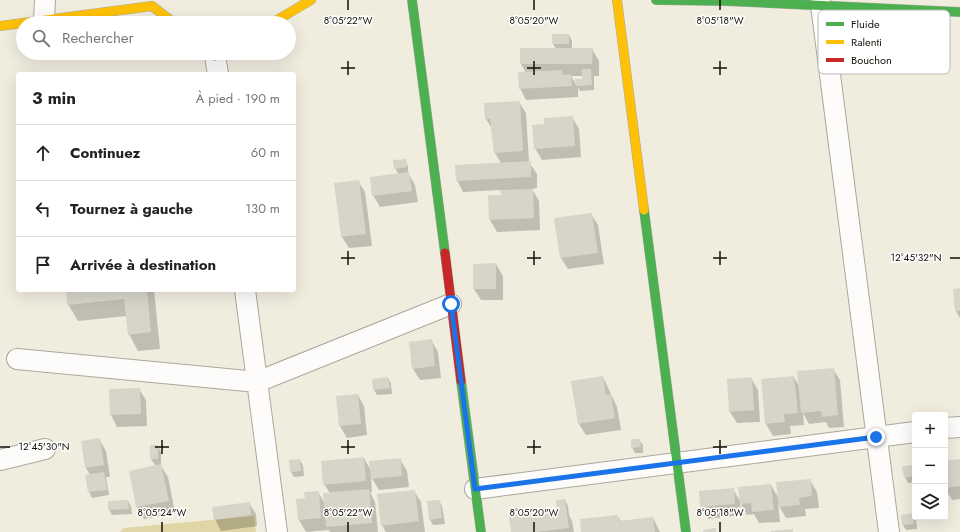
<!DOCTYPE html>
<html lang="fr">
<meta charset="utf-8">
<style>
body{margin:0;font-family:Jost,sans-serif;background:#f2f2f2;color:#222}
.controls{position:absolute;right:12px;bottom:12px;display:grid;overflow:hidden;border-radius:4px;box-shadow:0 4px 16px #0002}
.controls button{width:36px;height:36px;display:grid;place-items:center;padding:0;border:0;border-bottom:1px solid #e0e0e0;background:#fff;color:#222;font:20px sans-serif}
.stop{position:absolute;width:12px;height:12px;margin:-9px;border:3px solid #1a73e8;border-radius:50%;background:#fff}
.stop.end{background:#1a73e8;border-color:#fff;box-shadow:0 1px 4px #0008}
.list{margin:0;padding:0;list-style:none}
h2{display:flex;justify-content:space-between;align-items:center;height:52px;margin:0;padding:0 16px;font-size:17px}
h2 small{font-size:13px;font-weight:400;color:#767676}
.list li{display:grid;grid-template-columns:26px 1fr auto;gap:12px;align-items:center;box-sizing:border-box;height:56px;padding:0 16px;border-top:1px solid #e0e0e0}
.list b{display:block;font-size:15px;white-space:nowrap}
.list em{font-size:13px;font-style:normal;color:#767676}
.icon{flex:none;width:22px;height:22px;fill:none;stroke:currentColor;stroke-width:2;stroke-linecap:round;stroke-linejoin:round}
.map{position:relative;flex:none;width:960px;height:532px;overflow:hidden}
.search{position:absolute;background:#fff;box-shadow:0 4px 16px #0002;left:16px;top:16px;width:280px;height:44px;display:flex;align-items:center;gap:10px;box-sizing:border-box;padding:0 14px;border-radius:22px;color:#767676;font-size:15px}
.panel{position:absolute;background:#fff;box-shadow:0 4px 16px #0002;left:16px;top:72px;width:280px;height:220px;border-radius:4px}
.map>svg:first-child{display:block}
.green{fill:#e0d6a5}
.shadow{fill:#0003;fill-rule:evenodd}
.building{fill:#d7d4c8}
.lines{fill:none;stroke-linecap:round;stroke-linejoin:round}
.street-casing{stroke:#aaa89d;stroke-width:22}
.fast-casing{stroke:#aaa89d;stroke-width:10}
.slow-casing{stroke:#aaa89d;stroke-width:10}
.jam-casing{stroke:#aaa89d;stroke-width:10}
.street{stroke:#fdfcfa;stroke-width:20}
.fast{stroke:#4caf50;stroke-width:9}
.slow{stroke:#ffc107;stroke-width:9}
.jam{stroke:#c62828;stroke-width:9}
.route{stroke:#1a73e8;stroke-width:5}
.ticks{fill:none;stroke:#131108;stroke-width:1.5}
.key{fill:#fff;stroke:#b8b8b5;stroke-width:1}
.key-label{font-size:11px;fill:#131108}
.ticks-label{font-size:10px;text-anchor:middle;fill:#131108;stroke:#fff;stroke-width:3;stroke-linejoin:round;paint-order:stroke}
</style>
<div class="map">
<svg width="960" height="532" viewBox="0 0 960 532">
<rect width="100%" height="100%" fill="#f0eddf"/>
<path class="green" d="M254,516L256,532H120L124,528Z"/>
<path class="shadow" d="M553,35H569L572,41V49H592L599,61V76H594V90L580,91L578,87V97L526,100L520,88L526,73L521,64L556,49L553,44ZM571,76H583V80L577,86Z
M519,102L526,113L529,162L537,174V188L532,189L539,201L540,230L497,232L490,220L489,196H502L501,190L463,192L457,180L501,163L495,153L492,129L486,119Z
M572,117L579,129L581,157L542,160L535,148L545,125Z
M405,160L408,166V173L415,185L418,202L380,207L373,195L399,175L395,168Z
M358,181L365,192L372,246L349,248L342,237L335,184Z
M591,214L598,225L604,264L568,269L561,258Z
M496,264L503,276V300H481L474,289Z
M960,289V318L956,311L954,290Z
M67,290H154L160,349L138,351L129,334L127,316L78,321L68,304Z
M431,340L438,352L441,378L420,380L413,369Z
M833,369L840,380L844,427L829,428L826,422L809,424L803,413L804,425L790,426L791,434L773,436L766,424L762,379L794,377L800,388Z
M603,377L617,407L621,430L586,435L579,424L573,382Z
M388,378L391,384L392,394L377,395L374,390Z
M751,378L758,390L760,422L737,423L730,412Z
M139,389L146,400L147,426L117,427L111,415L110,390Z
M358,395L364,406L367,435L347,438L340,426L337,397Z
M99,439L106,451L110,477H106L109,495L92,498L89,492L87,475H90L86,468Z
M639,440L643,445V453H635L632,447Z
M151,446H158L161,452V466L168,477L175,513L144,519L137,507L130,472L160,465H155L151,459Z
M364,458L371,471L400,459L407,471L409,487L379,490L371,477L372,492H370L375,502L378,532H330L329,530L306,532L299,520L298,500L306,499L318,492L325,504L330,493L324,484Z
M300,460L303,466L304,476L294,477L291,472Z
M960,460V499L952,500L945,488V462Z
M912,466L915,471V482L908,483L905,477Z
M810,480L817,492L819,508L805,509L806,516L786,518L778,504L780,522L759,523L754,514L747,515L740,502L741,515L708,519L701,507L700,492L733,489L740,501L771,485L779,499Z
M414,491L421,502L425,532H386L382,525Z
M565,500L568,506L569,515L572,521L574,532H512L559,511Z
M128,501L131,506L132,514L112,515L109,509Z
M439,501L442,506L445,524L433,525L430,520Z
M249,503L256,514L257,526L221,531L215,519Z
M913,515L916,520L917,529L906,530L903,525Z
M617,516L621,521L653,518L660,532H582Z"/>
<path class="building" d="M552,34H569V44H552Z
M520,48H593L592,64H520Z
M582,69H591L592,85L576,86L575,79H582Z
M562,70L563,75L571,74L572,86L519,89L518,72Z
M520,101L523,151L494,153L490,119H485L484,103Z
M573,116L575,146L534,149L532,125L544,124V118Z
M406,159L407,167L394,169L393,160Z
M531,161V177L456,181L455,165Z
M409,172L412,191L372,196L370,177Z
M359,180L366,234L341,237L334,183Z
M533,189L534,218L489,220L488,195H501L500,190Z
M592,213L598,253L560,258L554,218Z
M496,263V289H473V264Z
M960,288V311H955L953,289Z
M66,290H147L151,332L128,335L124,299L67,305Z
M432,339L435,366L412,369L409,342Z
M834,368L838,415L822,417L821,411L801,413L797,371Z
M603,376L606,395L611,394L615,418L578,424L571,381Z
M794,376L798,413L784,414L785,422L765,424L761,379Z
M388,377L390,388L373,390L372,379Z
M752,377L754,410L729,412L727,379Z
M140,388L141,414L110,415L109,389Z
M358,394L361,424L339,426L336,396Z
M100,438L104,465L85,468L81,441Z
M631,439H640L641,447L631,448Z
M150,445H158V459H150Z
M364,457L366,481L323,485L321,461Z
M401,458L402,476L371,479L369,461Z
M300,459L301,471L290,472L289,460Z
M960,459V486L945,488V461Z
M161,464L169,501L136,507L129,471Z
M913,465L914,476L904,478L902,466Z
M104,472L107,490L88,492L85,475Z
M811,479L812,496L799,498L800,505L779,507L776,482Z
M771,484L774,510L752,512L751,503L740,504L738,487Z
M734,488L735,504L700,507L699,491Z
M369,489L372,523L326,527L323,493Z
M415,490L419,521L381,526L377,494Z
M319,491L321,518L298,520L296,499L305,498L304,492Z
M565,499L569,528L536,532H511L509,516L557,510L556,500Z
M128,500L129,509L108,510V501Z
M440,500L442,518L429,520L427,501Z
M250,502L251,515L214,520L212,507Z
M913,513L914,524L902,525L901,515Z
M618,515L619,521L653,517L655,532H581L580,519Z
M716,528V532H703V530Z
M793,529V532H771V531Z"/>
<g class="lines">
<g class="street-casing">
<path id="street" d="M821,5L889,532
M44,20L45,0
M215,56L218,74
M245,290L277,532
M17,359L257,382L451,304
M945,428L960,427
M0,460L45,449
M475,489L915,432"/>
</g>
<g class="fast-casing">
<path id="fast" d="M412,0L445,253
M656,0L726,1L960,12
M212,53L215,56L220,53
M644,210L686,532
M461,381L481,532"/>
</g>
<g class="slow-casing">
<path id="slow" d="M617,0L644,210
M272,23L311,0
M0,26L152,6L174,23"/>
</g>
<g class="jam-casing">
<path id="jam" d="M445,253L461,381"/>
</g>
<use href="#street" class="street"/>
<use href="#fast" class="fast"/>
<use href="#slow" class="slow"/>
<use href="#jam" class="jam"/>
</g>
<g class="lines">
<path class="route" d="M451,304L475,489L876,437"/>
</g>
<path class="ticks" d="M348,0V10M534,0V10M720,0V10M348,61V75M534,61V75M720,61V75M341,68H355M527,68H541M713,68H727M348,251V265M534,251V265M720,251V265M341,258H355M527,258H541M713,258H727M950,258H960M162,440V454M348,440V454M534,440V454M720,440V454M0,447H10M155,447H169M341,447H355M527,447H541M713,447H727M162,522V532M348,522V532M534,522V532M720,522V532"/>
<rect x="818" y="10" width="132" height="64" rx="6" class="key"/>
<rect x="826" y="22" width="18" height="4" fill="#4caf50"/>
<rect x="826" y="40" width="18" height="4" fill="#ffc107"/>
<rect x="826" y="58" width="18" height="4" fill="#c62828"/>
<g class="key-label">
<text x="851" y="28">Fluide</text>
<text x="851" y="46">Ralenti</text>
<text x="851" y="64">Bouchon</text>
</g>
<g class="ticks-label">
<text x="348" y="24">8°05'22"W</text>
<text x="534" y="24">8°05'20"W</text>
<text x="720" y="24">8°05'18"W</text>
<text x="916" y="261">12°45'32"N</text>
<text x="44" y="450">12°45'30"N</text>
<text x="162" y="516">8°05'24"W</text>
<text x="348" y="516">8°05'22"W</text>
<text x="534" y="516">8°05'20"W</text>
<text x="720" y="516">8°05'18"W</text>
</g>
</svg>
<div class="controls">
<button>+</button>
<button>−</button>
<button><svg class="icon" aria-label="layers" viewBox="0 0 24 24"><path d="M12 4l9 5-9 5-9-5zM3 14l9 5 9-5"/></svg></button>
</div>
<div class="stop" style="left:451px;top:304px"></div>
<div class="stop end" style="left:876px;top:437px"></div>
<div class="search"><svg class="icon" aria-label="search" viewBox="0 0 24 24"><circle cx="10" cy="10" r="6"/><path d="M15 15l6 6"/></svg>Rechercher</div>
<section class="panel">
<h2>3 min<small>À pied · 190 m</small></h2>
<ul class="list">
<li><svg class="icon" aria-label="ahead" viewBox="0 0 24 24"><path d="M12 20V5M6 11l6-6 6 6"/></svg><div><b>Continuez</b></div><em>60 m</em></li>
<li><svg class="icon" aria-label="left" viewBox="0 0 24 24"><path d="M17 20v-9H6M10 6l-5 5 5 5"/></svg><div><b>Tournez à gauche</b></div><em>130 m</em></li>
<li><svg class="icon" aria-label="arrive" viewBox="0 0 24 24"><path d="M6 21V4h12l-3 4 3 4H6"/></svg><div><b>Arrivée à destination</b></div></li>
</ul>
</section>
</div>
